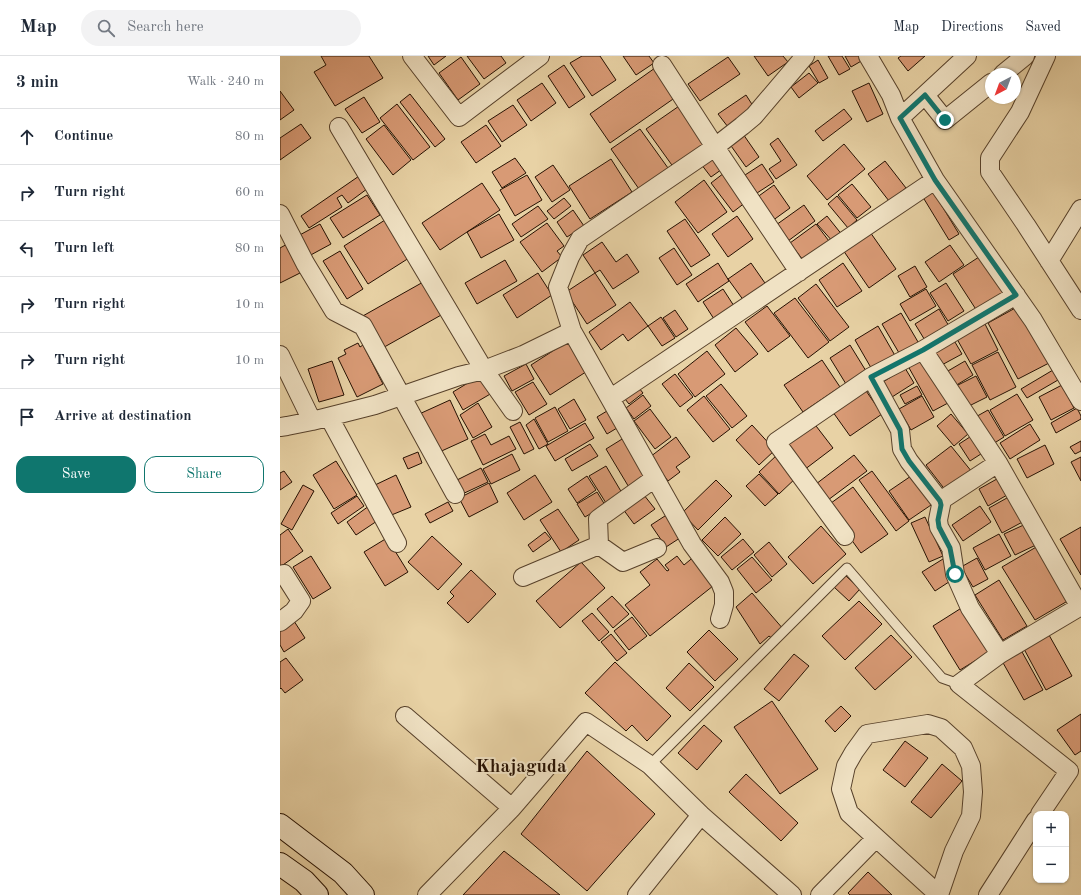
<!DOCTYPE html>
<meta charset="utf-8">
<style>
body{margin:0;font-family:"Old Standard TT",serif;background:#f2f2f3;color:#1f2937}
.controls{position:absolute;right:12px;bottom:12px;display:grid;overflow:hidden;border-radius:8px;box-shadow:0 1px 3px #0004}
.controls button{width:36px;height:36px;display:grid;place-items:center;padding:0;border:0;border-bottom:1px solid #e0e1e3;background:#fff;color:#1f2937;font:20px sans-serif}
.compass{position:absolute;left:705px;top:12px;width:36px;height:36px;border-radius:50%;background:#fff;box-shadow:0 1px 3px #0004;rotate:221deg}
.stop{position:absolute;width:12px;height:12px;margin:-9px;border:3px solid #0f766e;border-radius:50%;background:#fff}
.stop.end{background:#0f766e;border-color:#fff;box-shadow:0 1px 4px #0008}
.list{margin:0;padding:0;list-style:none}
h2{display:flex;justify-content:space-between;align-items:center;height:52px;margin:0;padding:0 16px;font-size:17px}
h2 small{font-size:13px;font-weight:400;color:#747a83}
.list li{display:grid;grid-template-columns:26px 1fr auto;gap:12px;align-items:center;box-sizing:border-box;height:56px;padding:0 16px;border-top:1px solid #e0e1e3}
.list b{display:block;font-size:15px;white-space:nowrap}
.list em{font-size:13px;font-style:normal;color:#747a83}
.actions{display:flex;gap:8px;padding:12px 16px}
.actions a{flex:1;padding:9px 0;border:1px solid #0f766e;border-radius:12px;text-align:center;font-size:14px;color:#0f766e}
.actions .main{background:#0f766e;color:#fff}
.icon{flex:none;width:22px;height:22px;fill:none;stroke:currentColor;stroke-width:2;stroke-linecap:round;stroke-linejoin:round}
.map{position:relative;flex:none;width:801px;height:839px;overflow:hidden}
header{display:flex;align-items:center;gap:24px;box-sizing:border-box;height:56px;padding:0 20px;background:#fff;border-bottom:1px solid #e0e1e3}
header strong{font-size:19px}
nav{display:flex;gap:22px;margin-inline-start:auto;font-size:14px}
.search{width:280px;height:36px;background:#f2f2f3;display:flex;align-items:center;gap:10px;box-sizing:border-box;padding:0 14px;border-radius:22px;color:#747a83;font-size:15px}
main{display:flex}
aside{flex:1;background:#fff}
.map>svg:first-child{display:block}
.building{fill:#d89a75;stroke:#251001}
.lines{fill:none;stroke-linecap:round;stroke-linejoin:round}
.service-casing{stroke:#56402a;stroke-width:11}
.minor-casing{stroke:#56402a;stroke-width:20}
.secondary-casing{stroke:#251001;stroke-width:24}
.service{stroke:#f0e2c4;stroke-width:9}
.minor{stroke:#f0e2c4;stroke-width:18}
.secondary{stroke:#f0e2c4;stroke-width:22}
.route{stroke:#0f766e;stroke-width:5}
.labels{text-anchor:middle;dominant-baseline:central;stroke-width:4;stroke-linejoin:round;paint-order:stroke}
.district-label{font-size:19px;font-weight:bold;fill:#251001;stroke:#f0e2c4}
</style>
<header>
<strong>Map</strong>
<div class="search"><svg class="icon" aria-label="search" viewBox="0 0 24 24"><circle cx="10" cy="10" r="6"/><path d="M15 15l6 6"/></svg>Search here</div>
<nav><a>Map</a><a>Directions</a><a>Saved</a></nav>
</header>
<main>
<aside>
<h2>3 min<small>Walk · 240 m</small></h2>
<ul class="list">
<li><svg class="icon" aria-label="ahead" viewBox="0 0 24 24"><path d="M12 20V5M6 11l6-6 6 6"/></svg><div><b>Continue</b></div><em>80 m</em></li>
<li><svg class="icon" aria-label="right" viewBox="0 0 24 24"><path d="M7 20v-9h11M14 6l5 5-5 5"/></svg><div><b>Turn right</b></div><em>60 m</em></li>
<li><svg class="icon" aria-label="left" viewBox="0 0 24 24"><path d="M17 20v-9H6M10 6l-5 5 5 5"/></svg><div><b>Turn left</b></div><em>80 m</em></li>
<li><svg class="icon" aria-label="right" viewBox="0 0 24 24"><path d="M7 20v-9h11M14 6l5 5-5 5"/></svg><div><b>Turn right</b></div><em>10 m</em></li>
<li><svg class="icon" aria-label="right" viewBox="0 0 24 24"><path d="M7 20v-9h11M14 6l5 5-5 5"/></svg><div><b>Turn right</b></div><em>10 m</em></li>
<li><svg class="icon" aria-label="arrive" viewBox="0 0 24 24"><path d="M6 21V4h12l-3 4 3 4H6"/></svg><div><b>Arrive at destination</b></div></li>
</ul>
<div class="actions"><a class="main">Save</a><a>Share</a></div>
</aside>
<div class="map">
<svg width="801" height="839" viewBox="0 0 801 839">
<rect width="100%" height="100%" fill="#e8d2a5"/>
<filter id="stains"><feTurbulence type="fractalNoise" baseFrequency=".005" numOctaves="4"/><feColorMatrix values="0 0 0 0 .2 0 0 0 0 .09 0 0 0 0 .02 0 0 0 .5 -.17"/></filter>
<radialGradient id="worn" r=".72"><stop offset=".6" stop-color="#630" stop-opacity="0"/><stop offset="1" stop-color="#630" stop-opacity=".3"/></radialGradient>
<path class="building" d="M41,0H89L103,22L55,50L34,16L46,9Z
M148,0H166L154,9Z
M187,0H221L226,7L204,23Z
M302,0H320L336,24L312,40L290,7Z
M343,0H369L374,7L356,19Z
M474,0H503L508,6L488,20Z
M548,0H562L570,13L559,19Z
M565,0H580L583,4L571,11Z
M621,0H645L628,15L618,2Z
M181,1L200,28L178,44L159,17Z
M448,1L460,18L420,45L408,28Z
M538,4L548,22L539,27L529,10Z
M284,9L305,41L289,52L268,20Z
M375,12L396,41L330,87L310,58Z
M529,17L538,27L519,42L511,31Z
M262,27L276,47L251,65L237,44Z
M589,27L603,58L587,66L572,35Z
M0,35L14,54L0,64Z
M130,38L165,83L155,91L120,46Z
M466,39L475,53L448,71L438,58Z
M84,41L100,66L82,77L65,53Z
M117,48L150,91L133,104L100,62Z
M402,48L430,87L394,112L366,73Z
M233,49L247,69L222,86L208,65Z
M564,53L572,63L543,85L535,75Z
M21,68L31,82L0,104V82Z
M104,69L131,104L113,119L86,83Z
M206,69L221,90L196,107L181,86Z
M360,73L388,112L359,133L331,93Z
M463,78L479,101L466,111L449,87Z
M498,82L517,109L496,123L489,113L501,105L490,88Z
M564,88L585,113L547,144L527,120Z
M435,98L445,111L431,121L421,108Z
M235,102L246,117L222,132L212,116Z
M331,103L352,136L310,163L289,130Z
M605,105L626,132L609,145L588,118Z
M482,108L494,126L477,137L465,119Z
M273,109L290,134L272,146L255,121Z
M444,117L466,146L453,156L431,127Z
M82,118L91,130L68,147L62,139L57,142L62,151L29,172L21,160Z
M247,119L262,144L235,160L220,134Z
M424,124L447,156L418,177L395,146Z
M202,127L220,154L160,194L142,167Z
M572,128L591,151L577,162L558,139Z
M494,129L510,152L492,165L476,142Z
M651,132L679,178L669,184L641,138Z
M87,139L100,159L63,182L50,162Z
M557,140L577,164L568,172L548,148Z
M284,142L291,150L274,163L267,155Z
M524,149L535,165L508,185L496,169Z
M258,150L268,163L241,181L232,168Z
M293,154L304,170L287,181L277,166Z
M219,158L234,184L201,202L187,176Z
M457,160L473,183L448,201L432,178Z
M547,160L563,180L554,187L537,168Z
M405,163L430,199L411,211L387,175Z
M105,164L129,202L88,228L64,190Z
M267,167L284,190L277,195L282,201L262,216L240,186Z
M40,168L51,188L27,201L16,181Z
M536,168L552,189L526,208L510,187Z
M590,176L616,213L589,232L563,194Z
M11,186L26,214L0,227V192Z
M322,186L336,206L347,198L359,216L333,233L320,214L315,217L303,199Z
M670,189L684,209L659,226L645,206Z
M394,192L412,219L397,229L379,202Z
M60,195L83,233L67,243L43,205Z
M702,199L727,235L697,255L673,218Z
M225,204L237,225L197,248L185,227Z
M438,207L449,225L418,246L406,228Z
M471,207L487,230L464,245L448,223Z
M563,207L582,235L557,251L539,224Z
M635,210L647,231L630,241L618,220Z
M258,217L272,239L237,262L223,239Z
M315,217L336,249L307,268L286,236Z
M145,225L163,258L99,294L81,261Z
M666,227L684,255L668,265L650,237Z
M536,228L569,271L550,285L518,242Z
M443,233L454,250L434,263L423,246Z
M646,233L656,250L630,265L620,248Z
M515,242L549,286L528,302L494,257Z
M350,246L368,270L348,285L343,278L321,294L309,276Z
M487,250L510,280L488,296L465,266Z
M739,250L769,307L738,323L708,267Z
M659,253L670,272L646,286L635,268Z
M395,254L408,273L396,281L383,262Z
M621,257L641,291L622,302L602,268Z
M381,261L395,282L382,290L368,270Z
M705,268L718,294L691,308L677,283Z
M598,270L617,303L594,317L575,284Z
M456,272L478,298L455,316L435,289Z
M672,281L682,298L658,311L648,296Z
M293,282L312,312L270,339L251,309Z
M78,287L80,291L83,289L103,328L77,341L58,302L66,298L64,294Z
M570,289L586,315L566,328L550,302Z
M427,295L445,318L415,341L398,318Z
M718,296L736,331L710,344L692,309Z
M643,302L668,347L653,355L628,310Z
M542,304L560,331L523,356L504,329Z
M52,305L64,339L39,346L28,313Z
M685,305L693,319L670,333L661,319Z
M246,308L254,323L232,335L224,320Z
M625,312L634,327L612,341L603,326Z
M773,314L778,324L747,342L741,333Z
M395,318L413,341L400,351L382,328Z
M201,319L212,337L183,354L173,336Z
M696,320L707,341L683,353L672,332Z
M253,326L267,348L249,359L235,336Z
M355,327L363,337L349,348L341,338Z
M441,328L467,360L452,372L426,340Z
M582,329L602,358L570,380L550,352Z
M782,329L794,352L771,364L759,341Z
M637,330L642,339L625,348L620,339Z
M737,338L753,364L725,380L710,354Z
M363,339L371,350L354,363L346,352Z
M424,340L450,373L433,386L407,354Z
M642,340L654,361L631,374L619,353Z
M294,343L306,364L290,373L278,353Z
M170,344L188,383L155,398L137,359Z
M198,347L212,371L193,382L180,359Z
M275,351L288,375L268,386L255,362Z
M332,352L342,369L327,378L317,361Z
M797,352L801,360V363L776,377L771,367Z
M370,353L391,381L375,393L354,365Z
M708,354L724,381L708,391L692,363Z
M671,358L688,378L674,390L657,370Z
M254,363L268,388L259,393L246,369Z
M240,366L254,393L244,398L230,371Z
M533,366L553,392L524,414L505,388Z
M305,367L314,382L275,405L266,390Z
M750,368L760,384L730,403L720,387Z
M472,369L495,394L479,409L456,384Z
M205,378L211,389L229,380L236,393L203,409L191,385Z
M693,379L704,396L690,405L679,388Z
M347,380L371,421L350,433L326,393Z
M396,381L410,401L396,411L400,416L388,425L370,401Z
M801,385V395L795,398L790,391Z
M310,388L318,400L292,415L285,403Z
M765,389L774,408L747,422L737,403Z
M671,390L692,416L666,435L646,409Z
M138,396L142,407L128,413L123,402Z
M232,398L240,414L211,428L203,413Z
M498,398L518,420L499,438L479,416Z
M574,399L587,415L548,444L536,428Z
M801,401V425L791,406Z
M56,405L77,439L54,453L33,419Z
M326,410L342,437L326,447L309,420Z
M201,412L208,426L178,440L171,427Z
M4,415L12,426L0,434V417Z
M592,415L629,465L616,475L579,424Z
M479,418L498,438L485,450L466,430Z
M634,418L654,447L629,464L609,435Z
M116,419L131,451L109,460L95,429Z
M255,419L272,446L244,464L227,437Z
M724,419L734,435L708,450L699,433Z
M307,420L316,434L297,447L288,433Z
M436,424L452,440L418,474L402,457Z
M209,427L218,446L189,461L179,442Z
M23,429L34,435L12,474L1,468Z
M573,431L608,478L581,497L547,450Z
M360,434L375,453L354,468L340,449Z
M317,436L325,449L305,461L297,448Z
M734,438L748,463L722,477L709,452Z
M77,440L84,450L58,468L51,457Z
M168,446L173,455L150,467L145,458Z
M93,447L103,461L76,479L67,466Z
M700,450L711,466L683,485L672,469Z
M278,453L299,484L281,496L260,464Z
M388,458L403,480L386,491L371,469Z
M445,461L461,478L438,500L422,484Z
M645,461L663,500L649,506L631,467Z
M748,467L758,488L735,499L724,478Z
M541,470L566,498L533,528L508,501Z
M801,471V519L780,483Z
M8,473L23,495L0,511V479Z
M265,476L271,483L253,496L248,489Z
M719,478L731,500L705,514L693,492Z
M152,480L182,508L158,534L128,506Z
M107,482L128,516L105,530L84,496Z
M463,483L474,496L452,514L441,501Z
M489,486L507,508L492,521L474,499Z
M758,490L791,543L755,564L722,511Z
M416,499L438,526L370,580L345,549L370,529L360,516L377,503L387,515L389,514L385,509L397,500L404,509Z
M31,500L51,532L33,543L13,511Z
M472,501L492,524L476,537L457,513Z
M697,502L708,523L693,531L681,511Z
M663,503L675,522L655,535L642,516Z
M301,506L325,532L280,572L256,545Z
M191,514L216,538L188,567L167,547L174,540L170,536Z
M565,519L580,533L569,545L554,531Z
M719,524L747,570L723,584L695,539Z
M472,537L504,574L493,583L489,580L480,588L456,551Z
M332,540L349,558L333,572L317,553Z
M579,545L602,568L565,604L542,580Z
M683,551L711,595L680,614L653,570Z
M312,557L329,576L319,585L302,565Z
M352,561L367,580L349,594L334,575Z
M12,562L25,582L4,596L0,589V569Z
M429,574L458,603L435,625L407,596Z
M331,578L347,597L337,605L321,586Z
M611,579L632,601L595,634L575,612Z
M769,579L792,620L766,634L744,593Z
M741,594L763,634L744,644L722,605Z
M514,598L529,610L499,645L484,633Z
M6,602L23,624L5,637L1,632L0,633V606Z
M335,606L391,660L367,685L352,669L346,675L305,637Z
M409,607L434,631L410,655L386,632Z
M492,645L538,713L500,738L454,671Z
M561,650L571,660L555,676L545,665Z
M801,658V695L795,699L777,674Z
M424,669L442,685L417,714L398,697Z
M625,685L648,702L625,731L603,714Z
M307,695L375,758L307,835L241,778Z
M662,708L682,725L651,762L631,746Z
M466,718L518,767L501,785L449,736Z
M224,795L280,839H183Z
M588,816L612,839H570L568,837Z"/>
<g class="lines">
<g class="service-casing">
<path id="service" d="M370,709L567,512L662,622L679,628"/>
</g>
<g class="minor-casing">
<path id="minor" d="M132,0L179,61L260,0
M588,0L611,39L620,62L655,124L753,264L801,345
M766,0L740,56L710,102V116L746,169L801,254
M382,9L435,91L519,216
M723,18L745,0
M645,39L665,64L711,27
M620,62L687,0
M59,71L204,314L233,355
M0,158L25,207L54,255L83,270L175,438
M769,205L801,153
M643,294L718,407
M0,299L32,365
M591,321L620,374L622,393L629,405L660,445L661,449L658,464L659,471L671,492L675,518L690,552L720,598
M331,342L655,124
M49,361L117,487
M0,371L7,370L32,365L95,349L179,320L204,314L243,299L292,275
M660,445L718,407L800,551
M565,480L496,386L591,321L643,294L736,239
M319,489L318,463L375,422
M0,519L4,518L21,545L14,555L0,566
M243,521L319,489L343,506L377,492
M440,563L444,549V536L440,526L412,488L292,275L278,231L290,201L300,183L435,91L462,70L474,60L525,0
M125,660L232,752
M760,758L789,715L679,628L720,598L801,550
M147,839L232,752L306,666L370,709L421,759L512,839
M357,839L421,759
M540,839L596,782
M659,839L674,795L691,760L693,736L691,710L683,692L661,672L648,668L587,678L574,696L566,710L561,733L569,757L659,839
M708,839L756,764"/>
</g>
<g class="secondary-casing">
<path id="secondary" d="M0,769L63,817L83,839
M0,808L24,825L37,839"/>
</g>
<use href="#service" class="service"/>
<use href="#minor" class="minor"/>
<use href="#secondary" class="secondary"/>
</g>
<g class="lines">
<path class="route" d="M665,64L645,39L620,62L655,124L736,239L643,294L591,321L620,374L622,393L629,405L660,445L661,449L658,464L659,471L670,492L675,518"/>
</g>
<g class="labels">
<g class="district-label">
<text x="241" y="711">Khajaguda</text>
</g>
</g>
<rect width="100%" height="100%" filter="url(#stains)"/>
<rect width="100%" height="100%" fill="url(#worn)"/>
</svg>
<div class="controls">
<button>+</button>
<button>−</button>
</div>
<svg class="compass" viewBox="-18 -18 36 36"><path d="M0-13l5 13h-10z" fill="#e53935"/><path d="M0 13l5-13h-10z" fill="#747a83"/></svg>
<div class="stop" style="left:675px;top:518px"></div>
<div class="stop end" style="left:665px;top:64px"></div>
</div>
</main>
